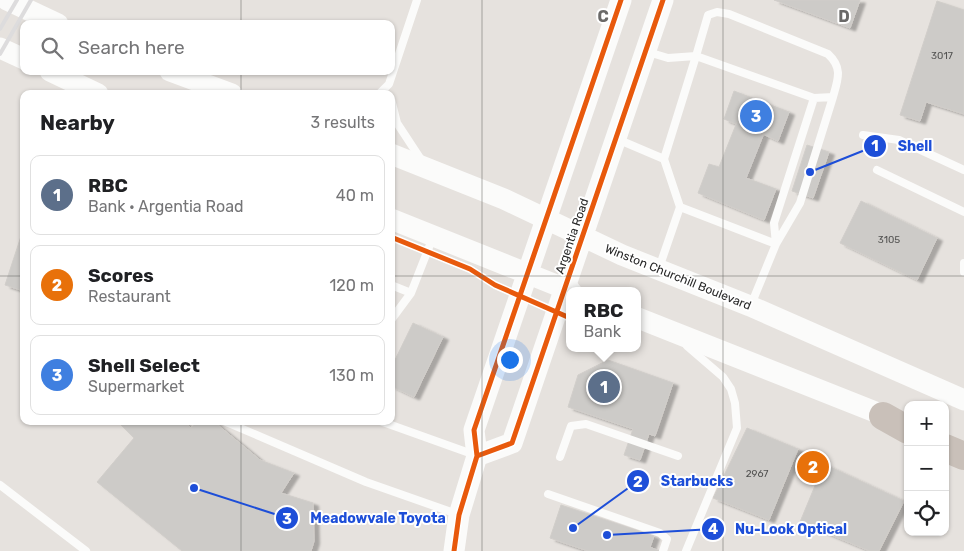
<!DOCTYPE html>
<meta charset="utf-8">
<style>
body{margin:0;font-family:Rubik,sans-serif;background:#f2f2f2;color:#202124}
.controls{position:absolute;right:15px;bottom:15px;display:grid;overflow:hidden;border-radius:10px;box-shadow:0 1px 4px #0004}
.controls button{width:45px;height:45px;display:grid;place-items:center;padding:0;border:0;border-bottom:1px solid #e0e0e0;background:#fff;color:#202124;font:25px sans-serif}
.you{position:absolute;left:509px;top:359px;width:18px;height:18px;margin:-12px;border:4px solid #fff;border-radius:50%;background:#1a73e8;box-shadow:0 0 0 8px #1a73e833}
.badge{display:grid;place-items:center;width:32px;height:32px;border-radius:50%;background:#ea580c;color:#fff;font-size:16px;font-weight:700}
.pin{position:absolute;translate:-50% -50%;border:2px solid #fff;box-shadow:0 1px 5px #0006}
.popup{position:absolute;left:566px;top:287px;width:75px;height:65px;box-sizing:border-box;display:grid;place-content:center;border-radius:10px;background:#fff;filter:drop-shadow(0 1px 4px #0005);font-size:16px;white-space:nowrap;color:#757577}
.popup b{font-size:19px;color:#202124}
.popup::after{content:'';position:absolute;left:50%;top:100%;margin-left:-10px;border:10px solid transparent;border-top-color:#fff}
.list{margin:0;padding:0;list-style:none}
h2{display:flex;justify-content:space-between;align-items:center;height:65px;margin:0;padding:0 20px;font-size:21px}
h2 small{font-size:16px;font-weight:400;color:#757577}
.list li{display:grid;grid-template-columns:32px 1fr auto;gap:15px;align-items:center;box-sizing:border-box;height:80px;margin:0 10px 10px;padding:0 10px;border:1px solid #e0e0e0;border-radius:10px}
.list b{display:block;font-size:19px;white-space:nowrap}
.list p{margin:0;font-size:16px;white-space:nowrap;color:#757577}
.list em{font-size:16px;font-style:normal;color:#757577}
.icon{flex:none;width:28px;height:28px;fill:none;stroke:currentColor;stroke-width:2;stroke-linecap:round;stroke-linejoin:round}
.map{position:relative;flex:none;width:964px;height:551px;overflow:hidden}
.search{position:absolute;background:#fff;box-shadow:0 1px 4px #0004;left:20px;top:20px;width:375px;height:55px;display:flex;align-items:center;gap:12px;box-sizing:border-box;padding:0 18px;border-radius:10px;color:#757577;font-size:19px}
.panel{position:absolute;background:#fff;box-shadow:0 1px 4px #0004;left:20px;top:90px;width:375px;height:335px;border-radius:10px}
.map>svg:first-child{display:block}
.building{fill:#cdcbc8;stroke:#d1ceca;filter:url(#shadow)}
.lines{fill:none;stroke-linecap:round;stroke-linejoin:round}
.lane{stroke:#fbfbfa;stroke-width:8}
.secondary{stroke:#fbfbfa;stroke-width:21}
.highway{stroke:#c9c0b9;stroke-width:28}
.rail{stroke:#dddcdd;stroke-width:4}
.cycleway-casing{stroke:#fff;stroke-width:8}
.cycleway{stroke:#e8590c;stroke-width:5}
.grid{fill:none;stroke:#6a6968;stroke-width:1;stroke-opacity:0.55}
.labels{text-anchor:middle;dominant-baseline:central;stroke-width:4;stroke-linejoin:round;paint-order:stroke}
.number-label{font-size:10px;fill:#525251}
.street-label{font-size:12px;fill:#282828;stroke:#fff}
.grid-label{font-size:16px;text-anchor:middle;font-weight:bold;fill:#6a6968;stroke:#fff;stroke-width:4;stroke-linejoin:round;paint-order:stroke}
.leader{fill:none;stroke:#1d4ed8;stroke-width:2}
.callout-dot{fill:#1d4ed8;stroke:#fff;stroke-width:2}
.mark-label{font-size:15px;text-anchor:middle;font-weight:bold;fill:#fff}
.callout-label{font-size:14px;text-anchor:middle;font-weight:bold;fill:#1d4ed8;stroke:#fff;stroke-width:4;stroke-linejoin:round;paint-order:stroke}
</style>
<div class="map">
<svg width="964" height="551" viewBox="0 0 964 551">
<defs>
<filter id="shadow"><feDropShadow dx="5.5" dy="3" stdDeviation="1" flood-color="#0004"/></filter>
</defs>
<rect width="100%" height="100%" fill="#e6e2de"/>
<path class="building" d="M774,0H860L850,28Z
M937,1L964,10V114L926,102L920,121L900,115Z
M734,91L789,112L778,141L737,122L736,124L724,119Z
M737,122L764,133L746,178L776,189L764,220L698,193L709,164L719,167Z
M807,145L829,152L813,198L792,191Z
M861,201L937,238L917,280L840,243Z
M24,227V291L5,285Z
M413,323L443,337L414,397L391,386V368Z
M608,360L673,383L655,436L649,434L640,460L624,455L633,429L568,407L578,375Z
M117,421H183L191,428L197,421H213L260,460L294,473L281,493L313,503L314,541L311,551H182L97,482L134,438Z
M747,428L798,449L769,520L713,498Z
M824,464L904,501L879,551H870L800,522Z
M561,505L654,536L650,547L659,551H588L550,538Z"/>
<g class="lines">
<path class="lane" d="M648,52L668,58L696,56L708,15L717,12L729,14L828,54C843,68 838,79 833,97L814,98
M379,94L389,84L417,0
M391,99L397,123L420,158
M863,135L899,140L964,170
M617,139L664,159
M877,170L964,212
M680,207L776,244L800,203L833,97
M964,263V272
M659,268L680,207L664,159L696,56L814,98L774,223L776,244L751,305
M391,285L411,293
M391,320L411,293L433,237
M224,421L366,482L457,514
M380,421L475,455
M560,457L571,426L586,424L678,456
M0,485L86,551
M548,494L660,533L667,539L663,551
M686,551L737,428L735,403L731,389L723,377L687,346"/>
<path class="secondary" d="M7,0L58,24
M0,48L24,59
M50,71L98,94
M170,71L232,94
M391,154L504,199L622,255L750,306L964,400
M391,219L571,291
M638,318L898,421
M477,456L512,443L663,0
M454,551L459,515L477,456L474,430L621,0"/>
<path class="highway" d="M883,416L908,430
M945,448L964,456"/>
<path class="rail" d="M0,29L17,0
M0,54L31,0"/>
<g class="cycleway-casing">
<path id="cycleway" d="M391,237L470,269L495,285L570,318
M477,456L512,443L663,0
M454,551L459,515L477,456L474,430L621,0"/>
</g>
<use href="#cycleway" class="cycleway"/>
</g>
<path class="grid" d="M241,0V24M482,0V551M723,0V551M241,71V94M0,276H24M391,276H964M241,421V551"/>
<g class="labels">
<g class="number-label">
<text x="942" y="56">3017</text>
<text x="889" y="240">3105</text>
<text x="757" y="474">2967</text>
</g>
<g class="street-label">
<text transform="translate(572 236) rotate(-71)">Argentia Road</text>
<text transform="translate(678 277) rotate(22)">Winston Churchill Boulevard</text>
</g>
</g>
<g class="grid-label">
<text x="603" y="22">C</text>
<text x="844" y="22">D</text>
</g>
<path class="leader" d="M810 172L875 146M573 528L638 481M194 488L287 518M607 535L713 529"/>
<g class="callout-dot">
<circle cx="810" cy="172" r="5"/>
<circle cx="573" cy="528" r="5"/>
<circle cx="194" cy="488" r="5"/>
<circle cx="607" cy="535" r="5"/>
<circle cx="875" cy="146" r="12"/>
<circle cx="638" cy="481" r="12"/>
<circle cx="287" cy="518" r="12"/>
<circle cx="713" cy="529" r="12"/>
</g>
<g class="mark-label">
<text x="875" y="151">1</text>
<text x="638" y="487">2</text>
<text x="287" y="524">3</text>
<text x="713" y="534">4</text>
</g>
<g class="callout-label">
<text x="915" y="151">Shell</text>
<text x="697" y="486">Starbucks</text>
<text x="378" y="523">Meadowvale Toyota</text>
<text x="791" y="534">Nu-Look Optical</text>
</g>
</svg>
<div class="controls">
<button>+</button>
<button>−</button>
<button><svg class="icon" aria-label="locate" viewBox="0 0 24 24"><circle cx="12" cy="12" r="6"/><path d="M12 2v4M12 18v4M2 12h4M18 12h4"/></svg></button>
</div>
<div class="you"></div>
<div class="pin badge" style="left:604px;top:387px;background:#5c6f8a">1</div>
<div class="popup"><b>RBC</b>Bank</div>
<div class="pin badge" style="left:813px;top:467px;background:#e8710a">2</div>
<div class="pin badge" style="left:756px;top:116px;background:#3f7fe0">3</div>
<div class="search"><svg class="icon" aria-label="search" viewBox="0 0 24 24"><circle cx="10" cy="10" r="6"/><path d="M15 15l6 6"/></svg>Search here</div>
<section class="panel">
<h2>Nearby<small>3 results</small></h2>
<ul class="list">
<li><span class="badge" style="background:#5c6f8a">1</span><div><b>RBC</b><p>Bank · Argentia Road</p></div><em>40 m</em></li>
<li><span class="badge" style="background:#e8710a">2</span><div><b>Scores</b><p>Restaurant</p></div><em>120 m</em></li>
<li><span class="badge" style="background:#3f7fe0">3</span><div><b>Shell Select</b><p>Supermarket</p></div><em>130 m</em></li>
</ul>
</section>
</div>
